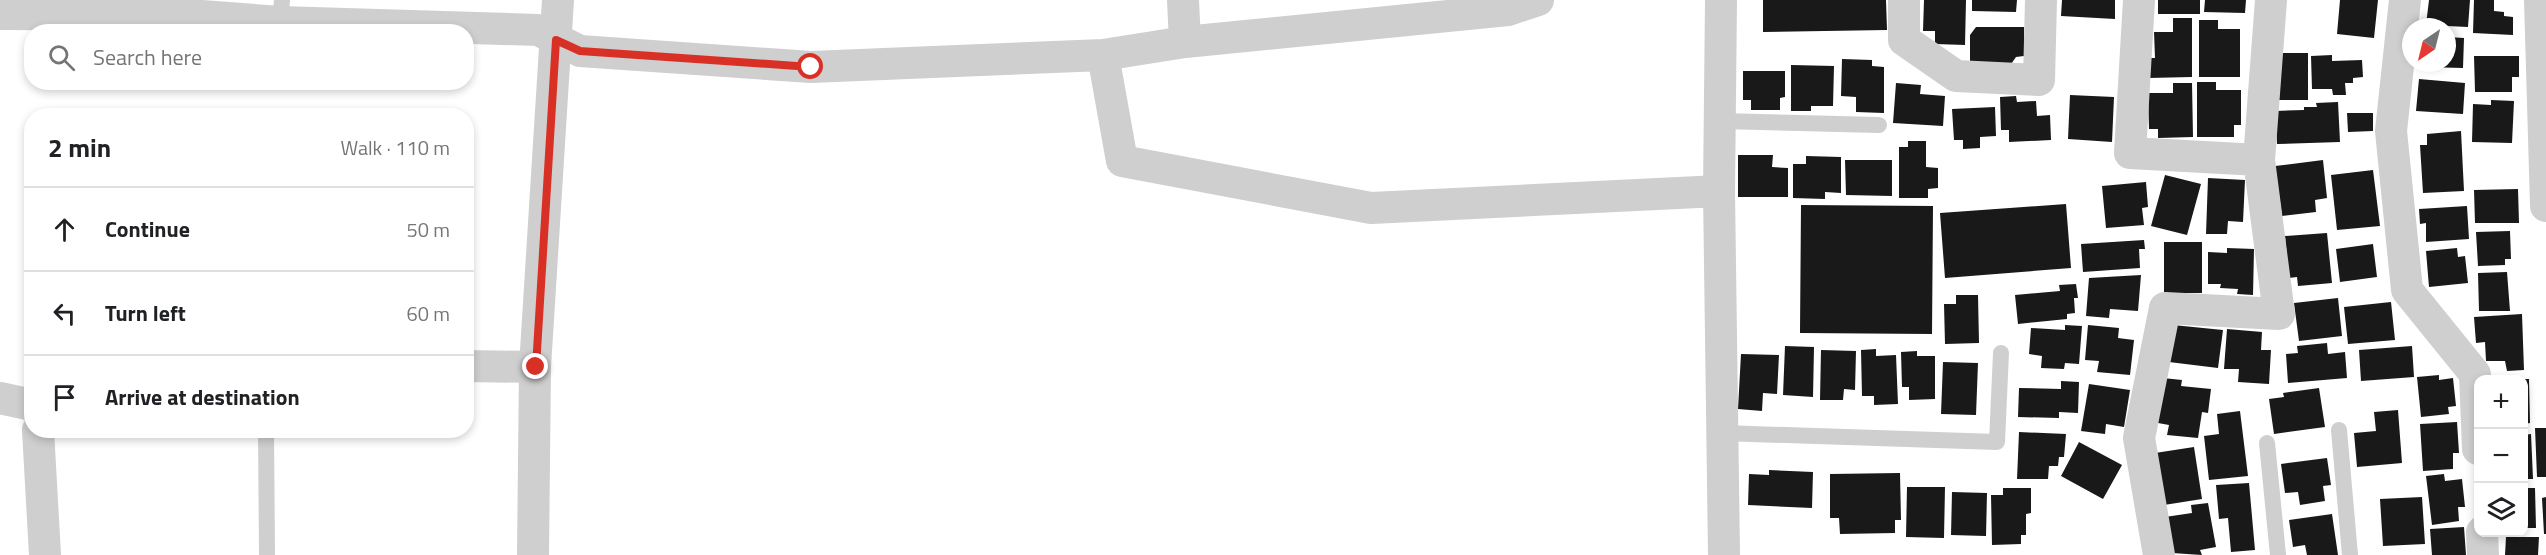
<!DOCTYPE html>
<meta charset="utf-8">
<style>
body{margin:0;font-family:"Titillium Web",sans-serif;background:#f6f6f6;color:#202124}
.controls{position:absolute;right:18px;bottom:18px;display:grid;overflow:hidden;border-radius:12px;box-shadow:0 3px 9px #0003}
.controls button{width:54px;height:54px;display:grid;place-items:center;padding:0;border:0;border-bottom:2px solid #e0e0e0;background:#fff;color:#202124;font:30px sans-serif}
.compass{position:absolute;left:2402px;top:18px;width:54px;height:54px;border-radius:50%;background:#fff;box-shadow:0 3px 9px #0003;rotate:215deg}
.stop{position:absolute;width:18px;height:18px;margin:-14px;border:4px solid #d93025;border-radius:50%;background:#fff}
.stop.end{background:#d93025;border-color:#fff;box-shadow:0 2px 6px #0008}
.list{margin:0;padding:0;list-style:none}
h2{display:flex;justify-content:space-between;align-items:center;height:78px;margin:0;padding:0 24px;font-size:26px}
h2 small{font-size:20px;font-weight:400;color:#757577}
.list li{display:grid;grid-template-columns:39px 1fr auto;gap:18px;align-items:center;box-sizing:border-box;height:84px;padding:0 24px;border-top:2px solid #e0e0e0}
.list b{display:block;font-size:22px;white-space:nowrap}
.list em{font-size:20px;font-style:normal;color:#757577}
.icon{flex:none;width:33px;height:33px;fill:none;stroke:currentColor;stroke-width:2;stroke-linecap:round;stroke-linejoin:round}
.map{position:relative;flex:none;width:2546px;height:555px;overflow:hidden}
.search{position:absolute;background:#fff;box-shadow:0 3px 9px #0003;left:24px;top:24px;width:450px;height:66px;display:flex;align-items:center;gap:15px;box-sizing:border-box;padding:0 21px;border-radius:24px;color:#757577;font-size:22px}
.panel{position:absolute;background:#fff;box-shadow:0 3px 9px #0003;left:24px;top:108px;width:450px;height:330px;border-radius:24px}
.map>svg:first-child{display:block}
.building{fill:#191919}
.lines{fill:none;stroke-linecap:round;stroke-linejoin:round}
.service{stroke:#cfcfcf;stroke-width:16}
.minor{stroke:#cfcfcf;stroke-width:32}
.route{stroke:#d93025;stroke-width:8}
</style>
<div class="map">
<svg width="2546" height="555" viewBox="0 0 2546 555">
<rect width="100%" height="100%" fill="#fff"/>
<path class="building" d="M1763,0H1886L1887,30L1763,32Z
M1924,0H1966L1965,45L1935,44V31H1923Z
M1972,0H2017L2016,12L1972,11Z
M2062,0H2115V19L2061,16Z
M2158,0H2200V14H2158Z
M2205,0H2246L2245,13L2204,12Z
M2340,0H2378L2374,38L2337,34Z
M2429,0H2470L2468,27L2426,25Z
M2474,0H2494V11L2504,12V16L2513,17V35L2473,33Z
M2173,18H2192V77L2148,78V58H2155L2154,32H2173Z
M2199,20H2218V29H2240V77H2199Z
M1976,27H2024V56L2016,57L2009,67H1983L1977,61H1970V35Z
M2447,37L2464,38L2463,68L2425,67V63H2447Z
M2275,53H2308V100H2275Z
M2332,55V61L2362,60L2363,77L2353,78V83H2345L2346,95H2333L2332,89H2312L2311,56Z
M2474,56H2519V77H2512V92H2475Z
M1842,59L1872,60V66L1884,67V113L1856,112V97L1841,96Z
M1791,65L1834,66L1833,106H1811V111H1791Z
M1743,71H1785V97L1780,98V110H1751V100H1743Z
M2419,79L2465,83L2463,114L2416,111Z
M2197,82H2216V90H2241V125H2234V137H2197Z
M1896,83L1921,85L1920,94L1945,96L1943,126L1893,123Z
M2173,83H2192L2193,137L2158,138V129H2149L2148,93H2173Z
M2070,95L2114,97L2112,142L2068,139Z
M2016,96L2017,102L2036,101L2037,116L2050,115L2051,140L2009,142V130H2001L2000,97Z
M2491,100L2514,101L2512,143L2472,142L2473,104L2491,105Z
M2338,102L2340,142L2277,144L2275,111L2304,110V107H2317L2316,103Z
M1995,107L1996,136L1980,137V148L1963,149V140H1954L1952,109Z
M2347,113H2373V131L2348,132Z
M2461,131L2464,191L2423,193L2420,145H2427V134Z
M1908,141H1926V167L1938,168V188L1928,189V198H1899V147H1908Z
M1738,155H1773L1772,167L1788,168V197H1738Z
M1806,156L1841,157V193L1825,192V199L1793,198V164H1806Z
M1845,160H1892V196L1846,195Z
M2323,160L2327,198L2315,200L2316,212L2282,216L2275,166Z
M2373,170L2380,226L2337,230L2331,175Z
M2165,175L2201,184L2187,235L2151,226Z
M2208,178L2245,180L2243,222L2228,221L2227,234H2206Z
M2146,182L2148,207L2142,208L2144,225L2106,228L2102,186Z
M2518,189L2519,223H2475L2474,190Z
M2066,204L2071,268L1945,278L1940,213Z
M1801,205L1933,206L1932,334L1800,333Z
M2467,206L2469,239L2426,242V223L2420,224L2419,209Z
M2510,231L2511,259H2505V265L2478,266L2476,232Z
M2327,233L2332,283L2298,286L2297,277L2289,278L2285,236Z
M2144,240L2145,249H2139L2140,268L2083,272L2081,244Z
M2164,242H2202V293H2164Z
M2373,244L2377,277L2340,282L2336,249Z
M2227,248L2254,249L2253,295L2237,294L2238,289L2220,288L2221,284H2208V252L2227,253Z
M2457,248L2458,257L2465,256L2468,283L2429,287L2426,251Z
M2507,272L2510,311H2479L2478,273Z
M2141,275L2138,311L2110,309L2109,318L2086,316L2089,278Z
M2076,284L2078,298H2074L2075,313L2067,314V319L2018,324L2015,295L2060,291L2059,285Z
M1956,295H1978L1979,343L1945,344L1944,304H1956Z
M2338,298L2342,336L2299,341L2294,303Z
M2391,302L2395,340L2348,344L2344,307Z
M2522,314L2524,370L2507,371L2505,361H2486L2485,342L2476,343L2474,317Z
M2065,325L2082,326L2079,364L2065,363L2064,369L2041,368L2042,356L2029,354L2031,328L2065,330Z
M2088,325L2119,328L2118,338L2134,340L2130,375L2097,372L2099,361L2085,360Z
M2173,325L2223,330L2218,368L2169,362Z
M2227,329L2262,332L2261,350H2271L2269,384L2238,382L2239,369H2224Z
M2327,343L2328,354L2345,352L2347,378L2288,383L2286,354L2298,353L2297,346Z
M1785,346L1814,347L1813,397L1783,395Z
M2412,346L2414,377L2361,381L2359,350Z
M1876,349V356L1896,355L1898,404L1874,405V396H1862L1861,350Z
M1821,350L1856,351L1855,390L1844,389L1843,400H1820Z
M1917,351V356H1935V399L1909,400V387H1902L1901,352Z
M1741,354L1779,355L1777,394L1763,393L1762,411L1738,409Z
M1943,362L1978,363L1976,415L1941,414Z
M2439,375V380L2453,378L2456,406L2448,407L2449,414L2421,417L2417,377Z
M2163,378L2182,380L2181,386L2211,389L2208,413L2202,412L2198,438L2167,435L2169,425L2158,423Z
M2524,379H2529L2530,423L2524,424Z
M2061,381L2079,382L2078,413L2059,412V418L2018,417L2019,388L2061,389Z
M2089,384L2130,390L2124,427L2106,424L2105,434L2081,431Z
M2319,388L2325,427L2274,434L2269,399L2284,397L2283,393Z
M2398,410L2402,463L2357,467L2354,433L2376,431L2374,412Z
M2240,411L2248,476L2209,480L2204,436L2219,434L2217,414Z
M2457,422L2459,453H2453V469L2423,471L2420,424Z
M2535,428H2546V477H2537Z
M2019,432L2066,434L2064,457H2059L2058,466H2049L2048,479H2017Z
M2531,434L2533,479H2524V435Z
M2079,442L2122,465L2103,499L2061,476Z
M2194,447L2202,499L2164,505L2155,453Z
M2327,458L2331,485L2323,486L2325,501L2300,505L2298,492L2285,493L2281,464Z
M1769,470L1813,472L1812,508L1748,505L1749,474L1769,475Z
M1900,473L1901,520H1895V533L1840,534L1839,518H1830V474Z
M2444,474L2445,481L2462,479L2465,507H2458L2459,521L2432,525L2426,476Z
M2249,483L2255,550L2231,552L2228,518L2219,519L2216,485Z
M1907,487H1945L1944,538L1906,537Z
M2003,488H2031V513L2026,514V535H2021V544L1992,545L1991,495H2003Z
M2524,488H2535L2536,528H2524Z
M1952,492L1987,493L1986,536L1951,535Z
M2422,497L2425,544L2383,546L2380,499Z
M2546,497V534H2544L2542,498Z
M2208,503L2216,547L2200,550L2202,555L2172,553L2165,517L2192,513L2191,505Z
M2332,514L2338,555H2307L2305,545L2293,547L2289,520Z
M2464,527L2466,555H2432L2430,529Z
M2506,537H2539L2538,555H2505Z"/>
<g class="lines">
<path class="service" d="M280,22L282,0
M1720,121L1879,125
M266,430L267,555
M2339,430L2350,555
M1722,433L1997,442L2001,353
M2267,443L2278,555"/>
<path class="minor" d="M1183,0L1185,42
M1721,0L1719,191L1724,555
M1904,0V40L1956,76L2039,80L2041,0
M2139,0L2130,153L2259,160
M2405,0L2391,131L2407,290L2475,374L2478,449
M2540,0L2546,206
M0,14L189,15L280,22L538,30L580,51L811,67L1103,55L1185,42L1508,10L1538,0
M1103,55L1122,161L1371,208L1719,191
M466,366L535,367
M0,398L32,405
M38,430L45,555
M2482,532L2483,555
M533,555L535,367L558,0
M2159,555L2139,438L2165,308L2279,314L2259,160L2271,0"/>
</g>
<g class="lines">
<path class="route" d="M536,367L556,40L580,51L811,67"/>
</g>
</svg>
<div class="controls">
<button>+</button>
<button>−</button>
<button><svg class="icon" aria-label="layers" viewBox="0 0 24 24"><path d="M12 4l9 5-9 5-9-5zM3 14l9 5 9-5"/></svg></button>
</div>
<svg class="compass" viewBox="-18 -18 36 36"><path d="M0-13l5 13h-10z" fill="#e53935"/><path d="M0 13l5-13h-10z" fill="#757577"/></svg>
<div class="stop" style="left:811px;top:67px"></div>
<div class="stop end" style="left:536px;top:367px"></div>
<div class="search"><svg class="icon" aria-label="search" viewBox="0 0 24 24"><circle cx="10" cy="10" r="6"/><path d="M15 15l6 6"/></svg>Search here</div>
<section class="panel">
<h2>2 min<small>Walk · 110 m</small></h2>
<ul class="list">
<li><svg class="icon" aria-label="ahead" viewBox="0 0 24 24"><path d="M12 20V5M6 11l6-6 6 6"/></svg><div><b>Continue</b></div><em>50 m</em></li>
<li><svg class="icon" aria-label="left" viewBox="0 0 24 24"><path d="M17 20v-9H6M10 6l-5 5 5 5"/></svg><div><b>Turn left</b></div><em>60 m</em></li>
<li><svg class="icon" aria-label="arrive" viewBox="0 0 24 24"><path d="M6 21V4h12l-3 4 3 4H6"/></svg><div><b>Arrive at destination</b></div></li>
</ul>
</section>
</div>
